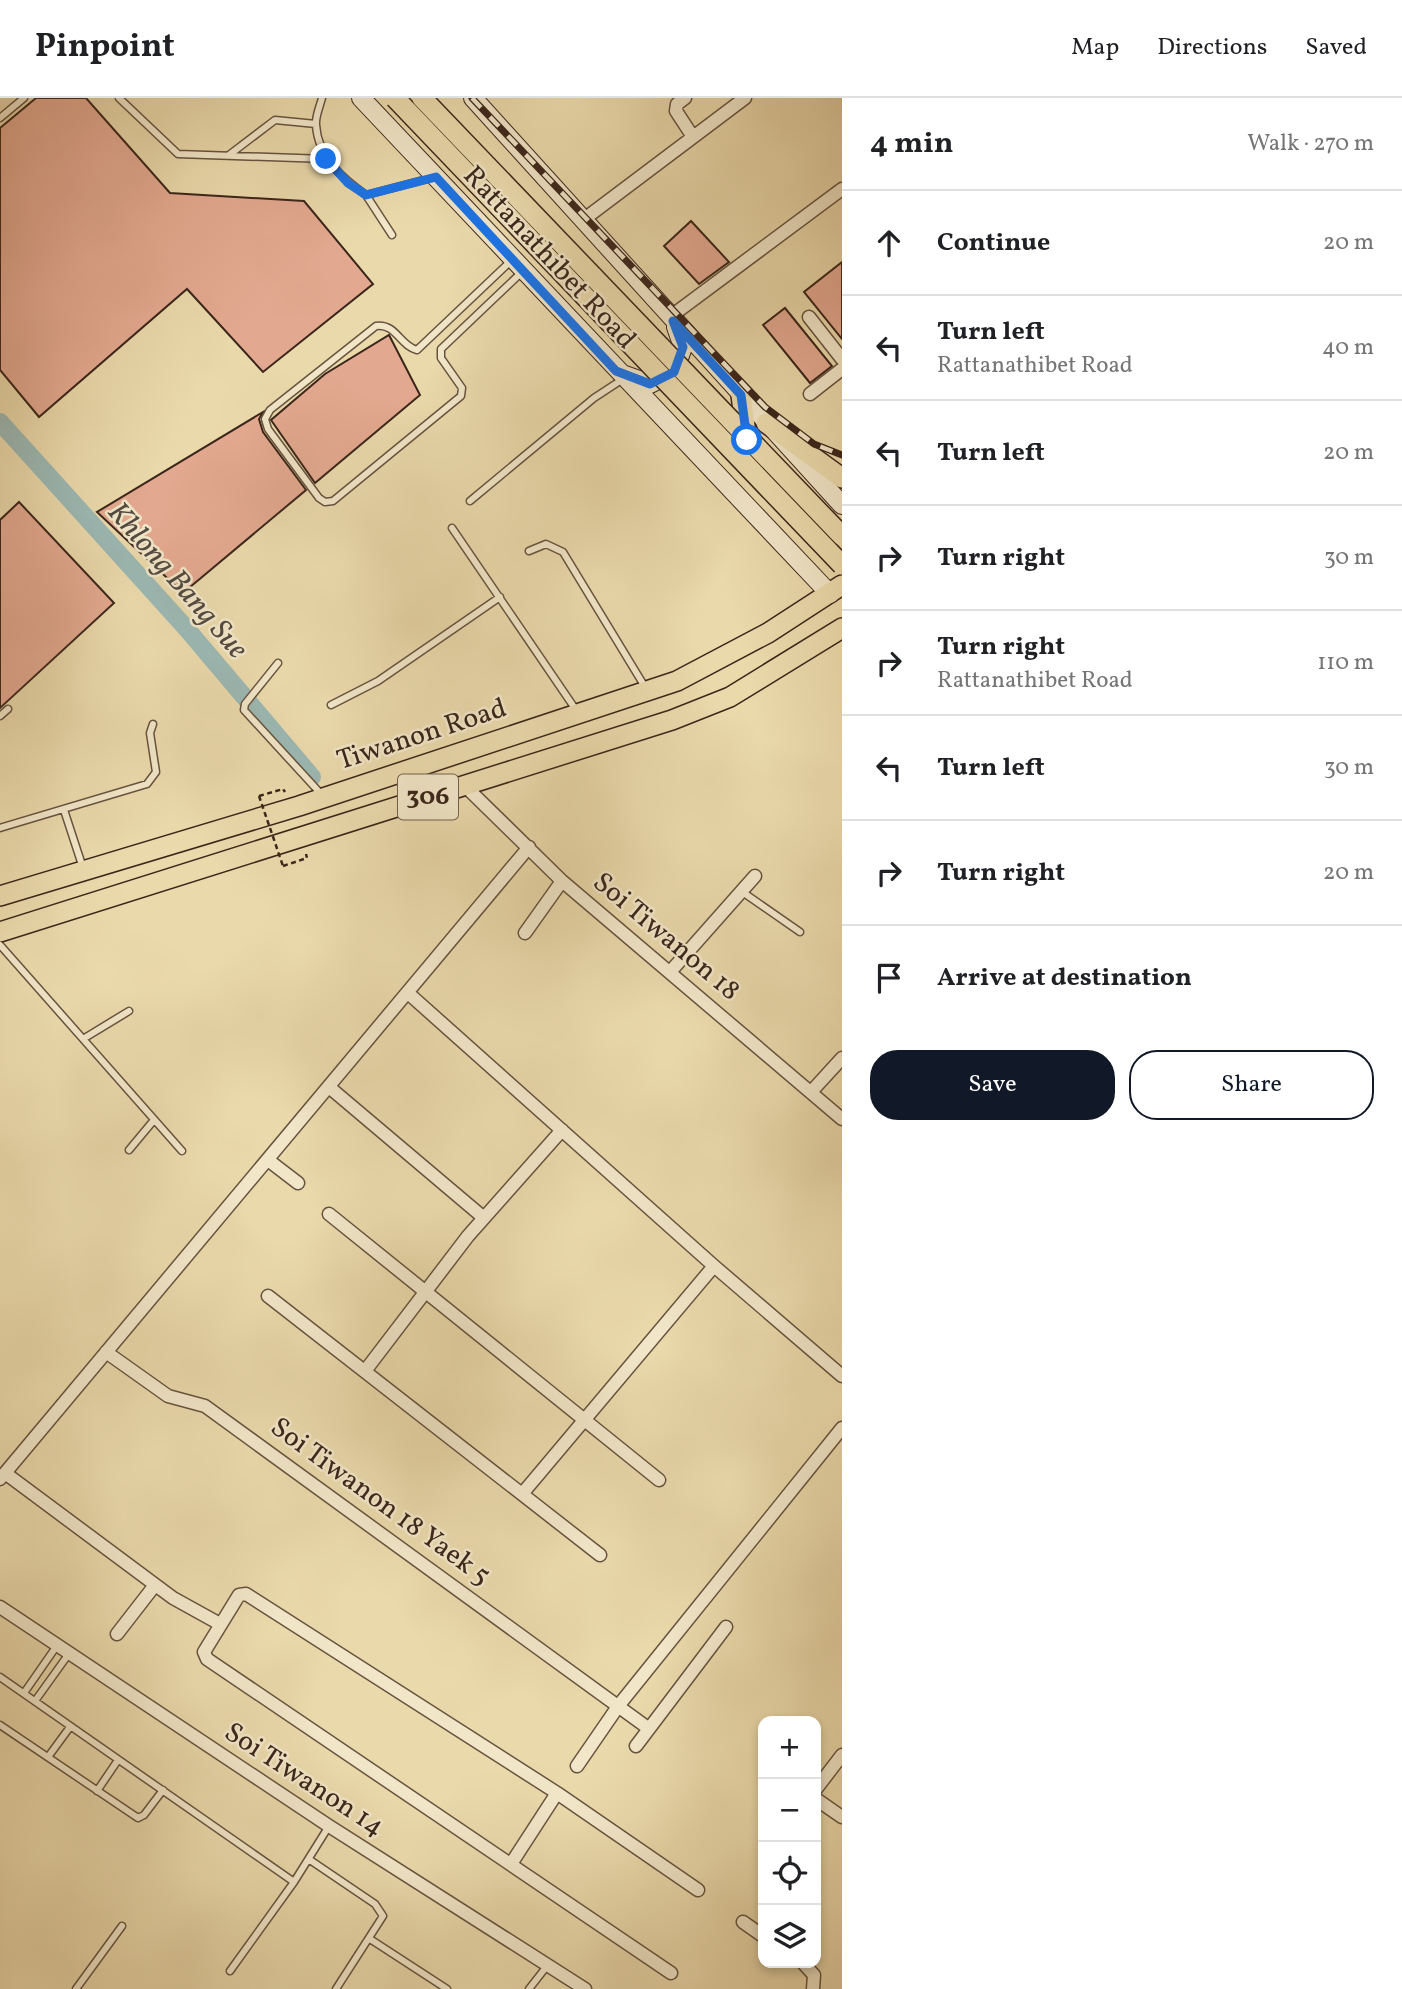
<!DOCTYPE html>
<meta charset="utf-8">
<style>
body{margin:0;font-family:Vollkorn,serif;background:#f6f6f6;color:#202124}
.controls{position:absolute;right:21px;bottom:21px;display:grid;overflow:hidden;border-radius:14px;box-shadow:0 4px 10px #0003}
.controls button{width:63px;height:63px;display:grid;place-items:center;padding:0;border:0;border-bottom:2px solid #e0e0e0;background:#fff;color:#202124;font:35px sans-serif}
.stop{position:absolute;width:21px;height:21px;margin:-16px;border:5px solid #1a73e8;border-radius:50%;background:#fff}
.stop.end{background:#1a73e8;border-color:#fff;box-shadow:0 2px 7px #0008}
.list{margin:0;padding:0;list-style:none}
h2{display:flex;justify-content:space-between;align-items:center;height:91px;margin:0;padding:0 28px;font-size:30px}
h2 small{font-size:23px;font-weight:400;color:#757577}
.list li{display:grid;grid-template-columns:46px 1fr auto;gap:21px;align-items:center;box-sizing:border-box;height:105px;padding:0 28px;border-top:2px solid #e0e0e0}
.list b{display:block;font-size:26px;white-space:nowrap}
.list p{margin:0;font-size:23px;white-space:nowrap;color:#757577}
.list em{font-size:23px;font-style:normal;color:#757577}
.actions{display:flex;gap:14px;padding:21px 28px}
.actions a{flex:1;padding:16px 0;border:2px solid #111827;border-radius:28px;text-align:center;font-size:24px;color:#111827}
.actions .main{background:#111827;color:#fff}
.icon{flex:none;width:38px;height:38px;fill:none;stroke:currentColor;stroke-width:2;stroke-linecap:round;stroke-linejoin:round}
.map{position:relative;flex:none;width:842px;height:1891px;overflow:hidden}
header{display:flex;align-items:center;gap:42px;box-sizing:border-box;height:98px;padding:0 35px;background:#fff;border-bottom:2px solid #e0e0e0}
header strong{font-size:33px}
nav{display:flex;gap:38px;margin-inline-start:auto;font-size:24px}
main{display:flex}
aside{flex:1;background:#fff}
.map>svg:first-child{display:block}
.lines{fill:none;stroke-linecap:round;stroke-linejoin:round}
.canal{stroke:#9bb8b3;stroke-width:18}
.building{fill:#e3a990;stroke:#3b261b;stroke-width:2}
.service-casing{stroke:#67533f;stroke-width:9}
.minor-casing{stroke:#67533f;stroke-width:15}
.secondary-casing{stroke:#3b261b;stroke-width:20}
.primary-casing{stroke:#3b261b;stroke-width:22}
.path{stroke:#3b261b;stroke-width:2.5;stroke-dasharray:5 3.5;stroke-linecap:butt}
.service{stroke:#f1e6c8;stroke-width:6}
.minor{stroke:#f1e6c8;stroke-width:12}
.secondary{stroke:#f1e6c8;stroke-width:18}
.primary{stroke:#ead9ab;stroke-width:19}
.rail-casing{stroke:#3b261b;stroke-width:7}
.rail{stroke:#f1e6c8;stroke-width:4.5;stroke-dasharray:13;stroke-linecap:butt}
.primary-bridge-casing{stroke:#3b261b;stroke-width:22;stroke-linecap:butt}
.path-bridge{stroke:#3b261b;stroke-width:2.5;stroke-dasharray:5 3.5;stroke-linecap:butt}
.primary-bridge{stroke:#ead9ab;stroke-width:19}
.route{stroke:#1a73e8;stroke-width:9}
.labels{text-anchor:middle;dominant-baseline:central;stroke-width:5;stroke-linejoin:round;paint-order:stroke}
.shield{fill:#f1e6c8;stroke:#72604f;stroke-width:2}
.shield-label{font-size:26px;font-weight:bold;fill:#3b261b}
.street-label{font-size:28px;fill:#3b261b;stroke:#f1e6c8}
.water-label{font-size:30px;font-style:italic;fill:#534a41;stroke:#f1e6c8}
</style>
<header>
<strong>Pinpoint</strong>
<nav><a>Map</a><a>Directions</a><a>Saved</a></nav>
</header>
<main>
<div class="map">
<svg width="842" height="1891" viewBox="0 0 842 1891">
<rect width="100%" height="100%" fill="#ead9ab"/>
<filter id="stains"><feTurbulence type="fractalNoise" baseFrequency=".00286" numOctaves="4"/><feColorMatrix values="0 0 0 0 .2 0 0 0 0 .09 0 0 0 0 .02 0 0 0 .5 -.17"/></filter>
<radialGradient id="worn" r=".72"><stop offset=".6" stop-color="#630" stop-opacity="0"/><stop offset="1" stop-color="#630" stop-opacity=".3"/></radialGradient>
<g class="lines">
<path class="canal" d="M0,324L186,530L312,679"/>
</g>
<path class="building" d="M36,0H86L170,95L304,103L373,186L263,274L187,191L39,319L0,272V30Z
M691,123L729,164L699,186L664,148Z
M842,164V241L804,194Z
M785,210L832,268L810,285L763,227Z
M389,237L420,297L315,385L271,322L325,276Z
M263,314L259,321L263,334L306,392L183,495L97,414Z
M19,404L114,505L0,610V422Z"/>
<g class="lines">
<g class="service-casing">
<path id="service" d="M119,0L178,56L326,61
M322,0C320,8 315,19 316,27C318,59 342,80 366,97L431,80
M0,20L24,0
M229,57L275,22L316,26
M366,97L392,137
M512,162L417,252C400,248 396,225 376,228L270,312L265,321L268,331L319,400L325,404L333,403L461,298L462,290L441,260V251L523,173
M470,403L594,300L623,281
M452,430L576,612
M529,453L546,446L563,454L645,589
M278,565L245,606L244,612L322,697
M331,607L378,583L500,499
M0,618L8,611
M64,712L83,770
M0,730L147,686L156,674L150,635L153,626
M741,793L800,834
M0,847L182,1053
M83,941L129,913
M129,1052L154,1022
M0,1579L294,1784L329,1728
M24,1595L56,1549
M35,1603L68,1557
M0,1627L138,1720L144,1717L163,1692
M48,1659L70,1629
M97,1693L118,1662
M310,1762L375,1806L383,1818L336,1891
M370,1841L447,1891
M230,1873L294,1784
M76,1891L122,1828
M529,1891L547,1868"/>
</g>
<g class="minor-casing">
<path id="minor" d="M685,0L677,6L676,13L693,39
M583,122L745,0
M670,219L842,91
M809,219L842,261
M810,296L842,271
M465,688L562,783L842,1021
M525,835L562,783
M670,874L755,778
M408,895L714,1168L842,1278
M329,989L484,1120
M811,994L842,960
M268,1062L298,1085
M329,1116L659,1382
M268,1198L600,1457
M106,1254L168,1298L205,1308L648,1630
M365,1273L468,1138L562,1032
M5,1375L173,1500L220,1526
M0,1381L529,749
M522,1396L714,1168
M0,1509L329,1728L585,1891
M117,1536L155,1487
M636,1648L726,1529
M577,1668L619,1607L842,1330
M816,1691L842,1657
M816,1701L842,1719
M511,1766L557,1695
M743,1824L763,1838
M803,1865L814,1877L813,1891
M671,1875L207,1561L204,1554L239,1497L246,1496L557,1695L698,1792"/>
</g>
<g class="secondary-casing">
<path id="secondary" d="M361,0L830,496
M473,0L842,407
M622,276L650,286L674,274L683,249L676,229"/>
</g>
<g class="primary-casing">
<path id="primary" d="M741,297L747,344
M766,325L842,380
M819,427L842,452
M0,798L299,708L677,583L768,535L842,487
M0,834L672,622L730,599L842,530"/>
</g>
<path class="path" d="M259,698L283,691L285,694
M283,768L307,760L306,756"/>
<use href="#service" class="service"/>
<use href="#minor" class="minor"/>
<use href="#secondary" class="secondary"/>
<use href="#primary" class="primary"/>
<g class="rail-casing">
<path id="rail" d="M472,0L765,309L814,346L842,357"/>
</g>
<use href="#rail" class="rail"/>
<g class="primary-bridge-casing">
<path id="primary-bridge" d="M395,0L842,467
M422,0L842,438"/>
</g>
<path class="path-bridge" d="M259,698L283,768"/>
<use href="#primary-bridge" class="primary-bridge"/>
</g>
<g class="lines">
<path class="route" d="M326,61L348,85L366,97L436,79L616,273L650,286L674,274L683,249L673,223L741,297L747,342"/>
</g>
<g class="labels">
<rect class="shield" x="398" y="676.5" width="60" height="45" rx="5"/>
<g class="shield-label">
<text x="428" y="699">306</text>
</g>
<g class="street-label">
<text transform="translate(549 160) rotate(47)">Rattanathibet Road</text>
<text transform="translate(422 637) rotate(-18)">Tiwanon Road</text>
<text transform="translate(666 839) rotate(40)">Soi Tiwanon 18</text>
<text transform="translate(380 1404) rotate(36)">Soi Tiwanon 18 Yaek 5</text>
<text transform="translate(304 1682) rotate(33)">Soi Tiwanon 14</text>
</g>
<g class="water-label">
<text transform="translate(177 483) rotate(49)">Khlong Bang Sue</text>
</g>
</g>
<rect width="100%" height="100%" filter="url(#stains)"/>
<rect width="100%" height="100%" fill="url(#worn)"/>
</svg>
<div class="controls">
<button>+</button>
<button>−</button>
<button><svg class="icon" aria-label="locate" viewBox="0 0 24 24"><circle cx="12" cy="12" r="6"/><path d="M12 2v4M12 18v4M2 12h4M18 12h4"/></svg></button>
<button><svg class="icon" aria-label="layers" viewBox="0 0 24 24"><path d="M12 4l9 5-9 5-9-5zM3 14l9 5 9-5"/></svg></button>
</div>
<div class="stop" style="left:747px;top:342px"></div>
<div class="stop end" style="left:326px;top:61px"></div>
</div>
<aside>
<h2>4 min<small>Walk · 270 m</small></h2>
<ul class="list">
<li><svg class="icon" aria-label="ahead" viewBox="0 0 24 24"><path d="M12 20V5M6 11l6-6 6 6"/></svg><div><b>Continue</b></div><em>20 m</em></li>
<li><svg class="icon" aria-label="left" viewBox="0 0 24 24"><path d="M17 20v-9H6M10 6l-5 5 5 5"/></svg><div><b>Turn left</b><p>Rattanathibet Road</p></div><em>40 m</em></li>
<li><svg class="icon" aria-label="left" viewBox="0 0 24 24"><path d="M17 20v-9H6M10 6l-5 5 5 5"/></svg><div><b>Turn left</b></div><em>20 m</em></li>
<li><svg class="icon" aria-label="right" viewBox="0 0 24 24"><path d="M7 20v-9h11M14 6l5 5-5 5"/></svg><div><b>Turn right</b></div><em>30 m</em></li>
<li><svg class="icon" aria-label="right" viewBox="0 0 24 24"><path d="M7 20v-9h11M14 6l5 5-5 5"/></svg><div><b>Turn right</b><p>Rattanathibet Road</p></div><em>110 m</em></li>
<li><svg class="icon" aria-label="left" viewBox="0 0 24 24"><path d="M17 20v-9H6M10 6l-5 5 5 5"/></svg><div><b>Turn left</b></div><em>30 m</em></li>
<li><svg class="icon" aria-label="right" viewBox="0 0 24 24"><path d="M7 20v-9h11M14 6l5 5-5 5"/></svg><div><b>Turn right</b></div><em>20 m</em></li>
<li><svg class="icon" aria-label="arrive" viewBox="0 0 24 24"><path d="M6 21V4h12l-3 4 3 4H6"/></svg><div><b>Arrive at destination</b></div></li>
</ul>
<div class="actions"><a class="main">Save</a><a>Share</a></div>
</aside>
</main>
